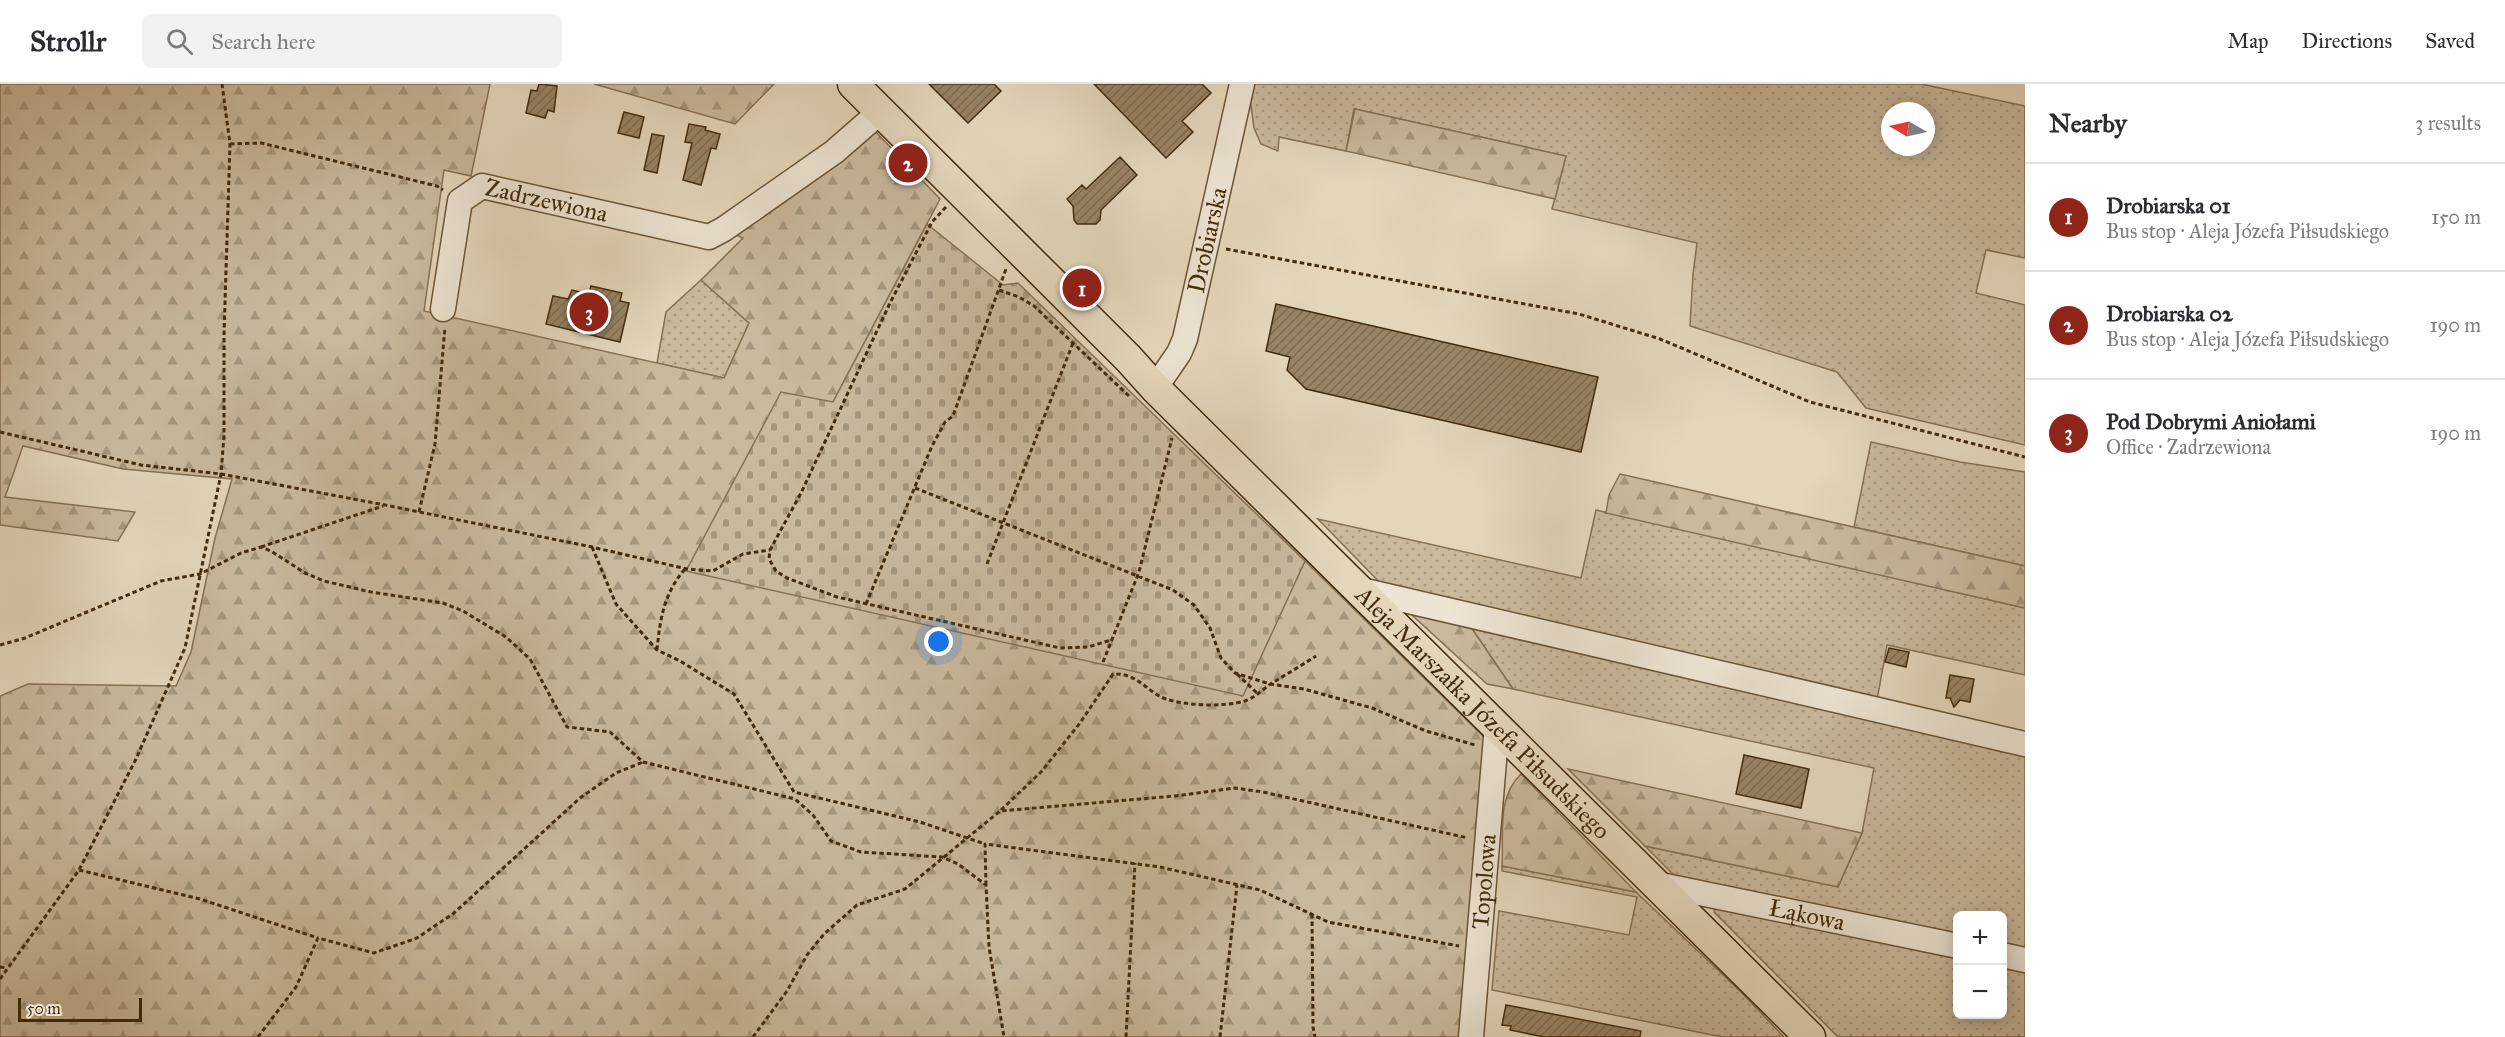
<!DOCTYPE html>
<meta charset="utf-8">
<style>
body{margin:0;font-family:"IM FELL Great Primer",serif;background:#f2f2f3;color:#2b2b33}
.controls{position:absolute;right:18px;bottom:18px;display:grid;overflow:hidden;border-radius:9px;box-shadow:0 3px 15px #0003}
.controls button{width:54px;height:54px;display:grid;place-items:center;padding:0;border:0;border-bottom:2px solid #e1e1e2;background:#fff;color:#2b2b33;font:30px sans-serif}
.compass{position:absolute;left:1881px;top:18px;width:54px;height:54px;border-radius:50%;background:#fff;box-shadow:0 3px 15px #0003;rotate:279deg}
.scale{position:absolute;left:18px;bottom:15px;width:124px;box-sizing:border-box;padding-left:6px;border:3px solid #432b0a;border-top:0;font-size:16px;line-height:21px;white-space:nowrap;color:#432b0a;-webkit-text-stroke:4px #ede4d3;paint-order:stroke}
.you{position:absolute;left:939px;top:558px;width:21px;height:21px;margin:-15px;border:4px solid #fff;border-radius:50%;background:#1a73e8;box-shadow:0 0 0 9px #1a73e833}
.badge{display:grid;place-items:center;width:39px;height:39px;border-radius:50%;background:#8f2418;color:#fff;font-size:20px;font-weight:700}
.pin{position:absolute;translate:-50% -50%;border:3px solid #fff;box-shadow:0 2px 6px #0006}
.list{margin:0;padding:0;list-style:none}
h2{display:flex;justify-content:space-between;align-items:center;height:78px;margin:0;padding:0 24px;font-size:26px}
h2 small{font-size:20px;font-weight:400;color:#7c7c81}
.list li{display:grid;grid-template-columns:39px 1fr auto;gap:18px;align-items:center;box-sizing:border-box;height:108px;padding:0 24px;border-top:2px solid #e1e1e2}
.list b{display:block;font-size:22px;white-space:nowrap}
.list p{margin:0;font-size:20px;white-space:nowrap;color:#7c7c81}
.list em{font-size:20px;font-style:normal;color:#7c7c81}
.icon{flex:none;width:33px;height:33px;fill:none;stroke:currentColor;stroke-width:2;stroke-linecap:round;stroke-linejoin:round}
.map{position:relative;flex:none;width:2025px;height:953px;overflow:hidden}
header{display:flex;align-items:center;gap:36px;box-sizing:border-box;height:84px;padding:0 30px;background:#fff;border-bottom:2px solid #e1e1e2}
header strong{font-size:28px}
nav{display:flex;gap:33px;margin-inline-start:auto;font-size:21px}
.search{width:420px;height:54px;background:#f2f2f3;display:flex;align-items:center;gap:15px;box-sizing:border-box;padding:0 21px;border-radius:9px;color:#7c7c81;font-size:22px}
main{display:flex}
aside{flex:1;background:#fff}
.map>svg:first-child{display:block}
.green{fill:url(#green-dots);stroke:#867254;stroke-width:1.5;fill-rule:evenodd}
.forest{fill:url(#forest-firs);stroke:#867254;stroke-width:1.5}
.cemetery{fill:url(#cemetery-stones);stroke:#867254;stroke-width:1.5}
.building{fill:url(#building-hatch);stroke:#432b0a;stroke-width:1.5}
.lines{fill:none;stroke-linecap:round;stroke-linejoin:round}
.minor-casing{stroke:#6b5636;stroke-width:27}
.major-casing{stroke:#432b0a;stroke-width:33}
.path{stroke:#432b0a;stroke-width:3;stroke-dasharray:4.5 3;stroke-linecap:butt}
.minor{stroke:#ede4d3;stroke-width:24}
.major{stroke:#e4d6bb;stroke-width:30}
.labels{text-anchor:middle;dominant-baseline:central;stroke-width:4.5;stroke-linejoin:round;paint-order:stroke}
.street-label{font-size:24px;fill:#432b0a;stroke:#ede4d3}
</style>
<header>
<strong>Strollr</strong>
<div class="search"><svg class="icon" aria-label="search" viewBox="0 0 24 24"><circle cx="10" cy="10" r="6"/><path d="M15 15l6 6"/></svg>Search here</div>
<nav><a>Map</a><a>Directions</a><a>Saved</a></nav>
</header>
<main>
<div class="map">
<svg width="2025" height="953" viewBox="0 0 2025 953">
<defs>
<pattern id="green-dots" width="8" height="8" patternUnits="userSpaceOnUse" patternTransform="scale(1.5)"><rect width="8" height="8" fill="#c9b99d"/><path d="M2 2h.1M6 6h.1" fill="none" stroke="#a5977e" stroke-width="1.8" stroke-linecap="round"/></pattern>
<pattern id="forest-firs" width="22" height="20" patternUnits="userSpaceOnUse" patternTransform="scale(1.5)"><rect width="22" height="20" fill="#c9b99d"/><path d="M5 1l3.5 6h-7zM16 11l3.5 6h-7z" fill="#a5977e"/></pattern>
<pattern id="cemetery-stones" width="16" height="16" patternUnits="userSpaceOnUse" patternTransform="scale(1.5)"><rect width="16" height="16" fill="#c9b99d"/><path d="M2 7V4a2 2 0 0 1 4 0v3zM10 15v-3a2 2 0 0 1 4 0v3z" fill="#a5977e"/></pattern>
<pattern id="building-hatch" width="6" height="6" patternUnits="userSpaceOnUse" patternTransform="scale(1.5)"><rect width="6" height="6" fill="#978466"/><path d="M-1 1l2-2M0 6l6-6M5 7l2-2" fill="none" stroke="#7d6c52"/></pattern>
</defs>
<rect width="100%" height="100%" fill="#e4d6bb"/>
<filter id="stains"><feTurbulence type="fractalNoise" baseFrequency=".00333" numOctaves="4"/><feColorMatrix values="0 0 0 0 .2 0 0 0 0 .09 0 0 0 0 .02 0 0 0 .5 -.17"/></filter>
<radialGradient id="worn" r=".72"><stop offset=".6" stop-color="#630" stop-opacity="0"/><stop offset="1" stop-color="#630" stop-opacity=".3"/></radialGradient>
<path class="green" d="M1248,0H1921L2025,22V174L1986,166L1976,209L2025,221V361L1866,324L1837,288L1690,242L1693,190L1697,159L1552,125L1566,72L1354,25L1346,67L1279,53L1278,67L1261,60L1254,44ZM1890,27H1926V63H1890Z
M701,196L749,239L724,294L657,279L666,228Z
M1871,358L1960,378L2025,388V482L1854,443Z
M1596,426L2025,524V591L1887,561L1877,616L1390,509L1318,435L1581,494Z
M1464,533L2025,664V873L2003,868L2002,832H1958L1957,858L1682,799L1645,762L1838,803L1862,749L1874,684L1513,605Z
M1502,782L1636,808L1741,908L1784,953H1722L1492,906L1499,827L1629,851L1637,813L1502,787Z
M1717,819L1957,867L1958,930H2002L2003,878L2025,884V953H1838L1714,828Z"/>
<path class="forest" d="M0,0H490L471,92L444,86L424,227L724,294L749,239L701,196L743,154L734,150L873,45L940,115L833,318L1242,612L1305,477L1485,654L1460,953H0V612L28,600L176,602L191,568L215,454L232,395L123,385L23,362L5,413L135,428L118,457L0,441Z
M594,0H774L735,40Z
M1355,25L1566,72L1555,115L1346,67Z
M1620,390L2025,482V524L1606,429L1609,411Z
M1400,520L1464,533L1513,605L1487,600Z
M1568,685L1862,749L1838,803L1645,762Z
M1521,690L1636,808L1502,782C1504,750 1496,714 1521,690Z"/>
<path class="cemetery" d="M927,140L1003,201L1018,199L1305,477L1243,612L686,487L781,308L833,318Z"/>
<path class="building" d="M539,0L557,2L554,28L548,26L545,34L526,29L531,6L537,7Z
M929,0H994L1001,7L968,39Z
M1094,0H1202L1211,9L1182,37L1193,48L1166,74Z
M624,28L644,33L639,54L618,49Z
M689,40L706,43L705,46L720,50L716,65L711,64L701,101L683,96L692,59L685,58Z
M652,50L664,52L657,89L644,86Z
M1120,73L1137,91L1101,126L1100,136L1096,140H1077L1074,136L1073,122L1067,115L1082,101L1086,105Z
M591,202L622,209L620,217L629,219L620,258L546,240L553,212L568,215L572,206L589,210Z
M1276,220L1598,293L1581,368L1306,305L1287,286L1290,273L1266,267Z
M1889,564L1909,568L1906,583L1885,578Z
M1950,591L1974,595L1970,618L1960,616L1954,623L1950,614H1946Z
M1744,671L1809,685L1801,724L1736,710Z
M1506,921L1641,947L1640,953H1544L1510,946L1511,942L1502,941Z"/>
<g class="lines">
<g class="minor-casing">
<g id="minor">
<path id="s1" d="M443,225L460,117L482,102L709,153L724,145L834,68L881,27"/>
<path id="s2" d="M1155,304L1179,269L1185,255L1242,0"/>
<path d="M1361,506L2025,660"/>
<path id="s3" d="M1656,800L1958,862"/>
<path d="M2002,871L2025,876"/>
<path id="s4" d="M1471,953L1497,641"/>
</g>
</g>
<g class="major-casing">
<g id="major">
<path id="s5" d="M853,0L1128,274L1155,304L1810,953"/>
</g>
</g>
<path class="path" d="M230,60L261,59L437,102L443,106
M946,123L932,138L890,219L801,409L770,466L769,475L776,487L787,494L837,513L1060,564L1088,563L1111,556
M1226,165L1579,230L1660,255L1810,318L2025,373
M999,206L1019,213L1034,222L1130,313
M0,348L141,381L221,390L385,421L592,463L687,485L713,487L743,470L770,466
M915,404L1173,506L1194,521L1210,544L1221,574L1235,589L1270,600L1304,605L1372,624L1426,647L1475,661
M419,428L435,360L445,243
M261,463L383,422
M592,463L616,520L657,566L680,577L734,610L794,708L920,738L985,760
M987,480L1073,259
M866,520L932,362L945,338L953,332L1006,185
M0,561L25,554L161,497L200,490L241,469L261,463L271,467L305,489L324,497L371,508L443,519L463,527L506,553L530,575L567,643L610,648L643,678L795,715L813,731L831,757L861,768L942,773L958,780L986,801L989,863L1004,953
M657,566C660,535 664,509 685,485
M1103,578L1139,488L1172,354
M1237,590L1258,610
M1001,726L1041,688L1080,639L1113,590C1139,589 1146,608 1166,615C1187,622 1224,623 1245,617C1256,613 1263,605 1272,599C1287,590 1302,581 1316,572
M79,786L200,815L318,854
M986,801L985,760L1160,783L1260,806L1328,838L1459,862
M1312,830L1313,943L1315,953
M0,883L7,884
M0,895L79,786L136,675L185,564L221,390L224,352V250L230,60L222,0
M258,953L296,903L318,854L374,869L417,854L454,829L580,714L616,689L643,678
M753,953L787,907L807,871L824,850L857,821L905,805L1000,727L1175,712L1235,704L1263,708L1468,754
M1126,953L1135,779
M1220,953L1237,801"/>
<use href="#minor" class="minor"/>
<use href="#major" class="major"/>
</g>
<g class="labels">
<g class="street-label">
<text stroke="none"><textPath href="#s1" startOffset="202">Zadrzewiona</textPath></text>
<text stroke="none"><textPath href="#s2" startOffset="159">Drobiarska</textPath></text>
<text stroke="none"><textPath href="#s5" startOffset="890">Aleja Marszałka Józefa Piłsudskiego</textPath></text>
<text stroke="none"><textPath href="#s4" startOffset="156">Topolowa</textPath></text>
<text stroke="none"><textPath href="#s3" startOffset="154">Łąkowa</textPath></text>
</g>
</g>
<rect width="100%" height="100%" filter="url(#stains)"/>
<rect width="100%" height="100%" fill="url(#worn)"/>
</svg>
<div class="controls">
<button>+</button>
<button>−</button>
</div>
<svg class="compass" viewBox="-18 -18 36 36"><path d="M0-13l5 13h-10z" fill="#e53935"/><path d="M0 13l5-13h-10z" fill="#7c7c81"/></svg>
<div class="scale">50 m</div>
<div class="you"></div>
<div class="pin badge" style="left:1082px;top:204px">1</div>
<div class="pin badge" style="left:908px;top:79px">2</div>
<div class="pin badge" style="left:589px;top:228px">3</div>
</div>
<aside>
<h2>Nearby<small>3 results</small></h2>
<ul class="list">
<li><span class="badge">1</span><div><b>Drobiarska 01</b><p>Bus stop · Aleja Józefa Piłsudskiego</p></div><em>150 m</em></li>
<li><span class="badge">2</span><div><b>Drobiarska 02</b><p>Bus stop · Aleja Józefa Piłsudskiego</p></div><em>190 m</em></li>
<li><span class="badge">3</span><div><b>Pod Dobrymi Aniołami</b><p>Office · Zadrzewiona</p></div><em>190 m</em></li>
</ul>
</aside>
</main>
